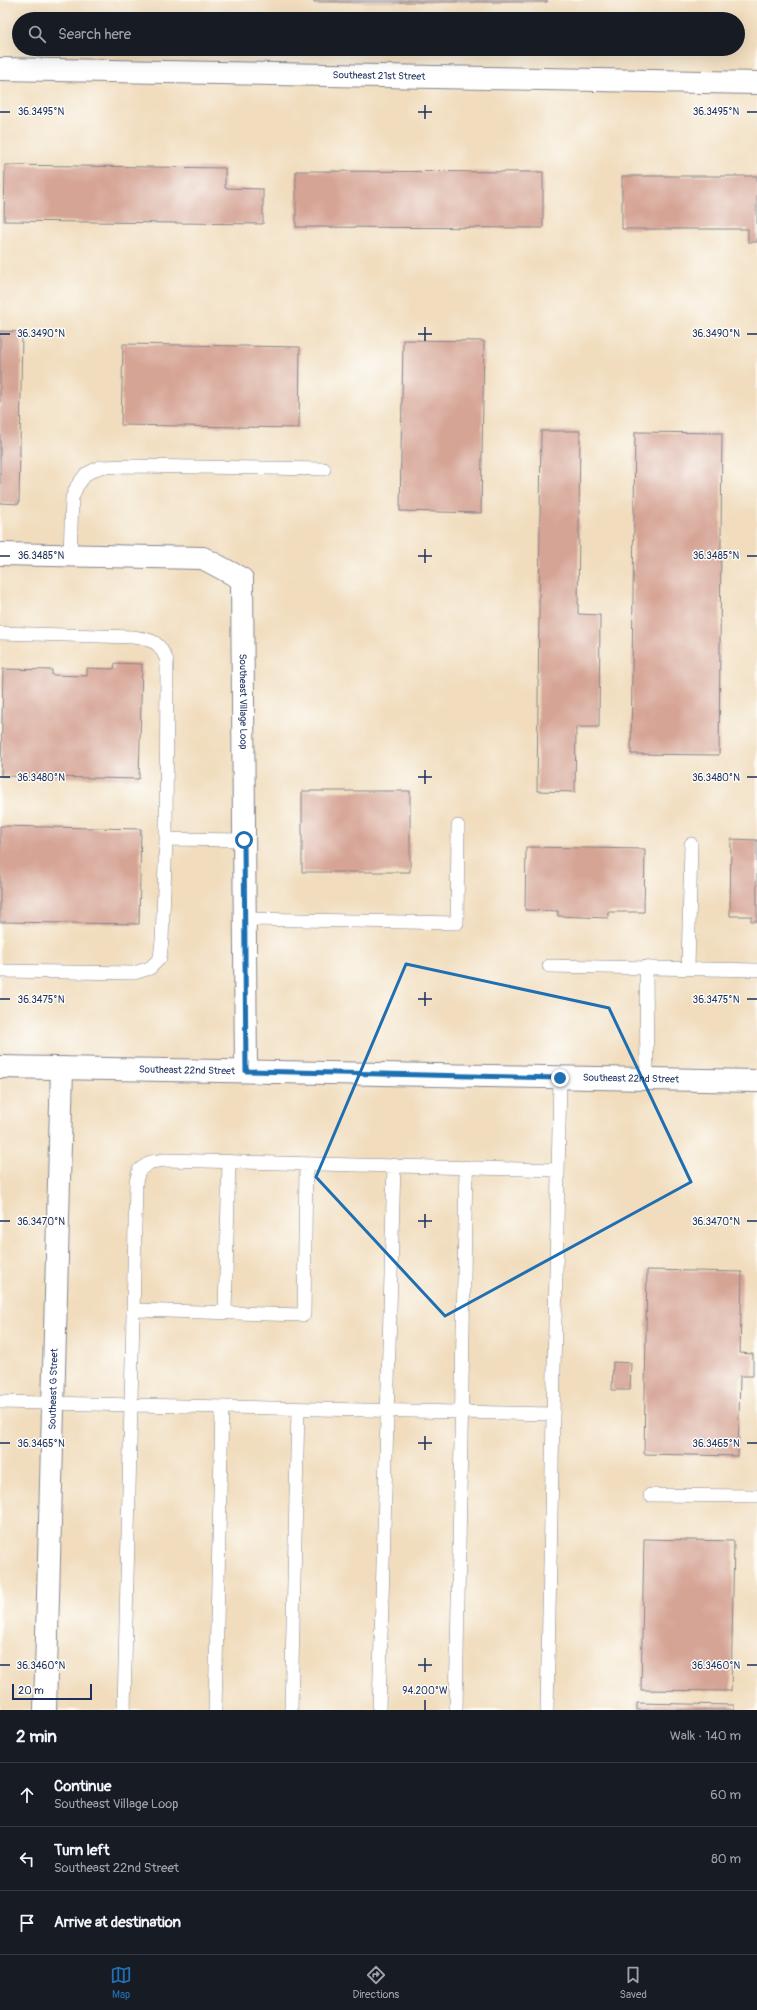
<!DOCTYPE html>
<meta charset="utf-8">
<style>
body{margin:0;font-family:Pangolin,sans-serif;background:#20242c;color:#f1f3f6}
.scale{position:absolute;left:12px;bottom:10px;width:80px;box-sizing:border-box;padding-left:4px;border:2px solid #1b2f5e;border-top:0;font-size:11px;line-height:14px;white-space:nowrap;color:#1b2f5e;-webkit-text-stroke:3px #fdfcf7;paint-order:stroke}
.stop{position:absolute;width:12px;height:12px;margin:-9px;border:3px solid #1f6fb2;border-radius:50%;background:#fff}
.stop.end{background:#1f6fb2;border-color:#fff;box-shadow:0 1px 4px #0008}
.list{margin:0;padding:0;list-style:none}
h2{display:flex;justify-content:space-between;align-items:center;height:52px;margin:0;padding:0 16px;font-size:17px}
h2 small{font-size:13px;font-weight:400;color:#9ea1a6}
.list li{display:grid;grid-template-columns:26px 1fr auto;gap:12px;align-items:center;box-sizing:border-box;height:64px;padding:0 16px;border-top:1px solid #363941}
.list b{display:block;font-size:15px;white-space:nowrap}
.list p{margin:0;font-size:13px;white-space:nowrap;color:#9ea1a6}
.list em{font-size:13px;font-style:normal;color:#9ea1a6}
.icon{flex:none;width:22px;height:22px;fill:none;stroke:currentColor;stroke-width:2;stroke-linecap:round;stroke-linejoin:round}
.map{position:relative;flex:none;width:757px;height:1710px;overflow:hidden}
.search{position:absolute;background:#171b24;box-shadow:0 4px 16px #0002;left:12px;right:12px;top:12px;height:44px;display:flex;align-items:center;gap:10px;box-sizing:border-box;padding:0 14px;border-radius:22px;color:#9ea1a6;font-size:15px}
.sheet{height:244px;background:#171b24}
nav{display:flex;justify-content:space-around;align-items:center;box-sizing:border-box;height:56px;border-top:1px solid #363941;background:#171b24;font-size:11px;color:#9ea1a6}
nav a{display:grid;justify-items:center;gap:2px}
nav .on{color:#1f6fb2}
.map>svg:first-child{display:block}
.building{fill:#d6a495}
.lines{fill:none;stroke-linecap:round;stroke-linejoin:round}
.lane-casing{stroke:#86868e;stroke-width:14}
.street-casing{stroke:#86868e;stroke-width:24}
.lane{stroke:#fff;stroke-width:13}
.street{stroke:#fff;stroke-width:22}
.route{stroke:#1f6fb2;stroke-width:5}
.marked{fill:none;stroke:#1f6fb2;stroke-width:3;stroke-linejoin:round}
.ticks{fill:none;stroke:#1b2f5e;stroke-width:1.5}
.labels{text-anchor:middle;dominant-baseline:central;stroke-width:3;stroke-linejoin:round;paint-order:stroke}
.street-label{font-size:10px;fill:#1b2f5e;stroke:#fdfcf7}
.ticks-label{font-size:10px;text-anchor:middle;fill:#1b2f5e;stroke:#fdfcf7;stroke-width:3;stroke-linejoin:round;paint-order:stroke}
</style>
<div class="map">
<svg width="757" height="1710" viewBox="0 0 757 1710">
<rect width="100%" height="100%" fill="#fdfcf7"/>
<filter id="ink" filterUnits="userSpaceOnUse"><feTurbulence type="fractalNoise" baseFrequency=".025" numOctaves="2"/><feDisplacementMap in="SourceGraphic" scale="8" xChannelSelector="R" yChannelSelector="G"/><feConvolveMatrix kernelMatrix="1 2 1 2 8 2 1 2 1" color-interpolation-filters="sRGB"/></filter>
<filter id="wash" filterUnits="userSpaceOnUse"><feTurbulence type="fractalNoise" baseFrequency=".012" numOctaves="4" result="noise"/><feDisplacementMap in="SourceGraphic" scale="16" xChannelSelector="R" yChannelSelector="G"/><feGaussianBlur stdDeviation="0.9" result="paint"/><feColorMatrix in="noise" values="0 0 0 0 0 0 0 0 0 0 0 0 0 0 0 0 0 1.4 0 .05"/><feComposite in="paint" operator="in"/></filter>
<g filter="url(#wash)">
<rect width="100%" height="100%" fill="#f1ddbe"/>
<g id="blocks">
<path class="building" d="M314,0H547V2H314Z
M5,165L225,168V188L263,189V224L4,221Z
M296,171L543,172V228L296,227Z
M622,176H757V242H748V229H622Z
M0,331L22,332L19,504L0,503Z
M403,340L484,341L481,513L400,511Z
M123,344L300,347L299,428L121,425Z
M541,431H580L578,614L600,615L599,727H576L575,792L537,791Z
M635,432L722,433L719,755L631,754Z
M115,663L142,664L139,779L1,776L3,669L52,670V675L87,676V668L114,669Z
M302,791H410V872H302Z
M0,826L141,829L139,924L0,922Z
M731,839L757,840V921H751V916H730Z
M526,847L645,849L644,912H608V918L558,916V911L525,910Z
M647,1270L742,1272L740,1353L753,1354V1376H740L738,1456L644,1454Z
M613,1362L631,1363L630,1390H612Z
M644,1539L734,1541L731,1691L641,1690Z
M637,1703L734,1705V1710H637Z"/>
</g>
</g>
<g filter="url(#ink)">
<use href="#blocks" fill-opacity="0" stroke="#86868e" stroke-width="1"/>
<g class="lines">
<g class="lane-casing">
<path id="lane" d="M70,556L72,498L77,486L86,474L100,467L132,466L324,469
M0,633L133,637C154,640 159,641 167,661L166,839L244,840
M245,919L457,923L458,826
M549,966L757,970
M646,967L647,1079
M688,968L691,844
M0,971L134,973L150,968L160,958L162,940L166,839
M133,1310L304,1315L306,1164
M225,1313L229,1161
M0,1402L553,1414
M650,1495L757,1496
M124,1710L136,1182L139,1170L151,1162L165,1160L558,1170
M215,1710L222,1407
M291,1710L298,1409
M379,1710L394,1165
M456,1710L466,1167
M547,1710L560,1078"/>
</g>
<g class="street-casing">
<g id="street">
<path id="s1" d="M0,69L757,83"/>
<path id="s2" d="M0,554L203,558L242,579L246,1071"/>
<path id="s3" d="M0,1067L757,1081"/>
<path id="s4" d="M45,1710L62,1068"/>
</g>
</g>
<use href="#lane" class="lane"/>
<use href="#street" class="street"/>
</g>
</g>
<g class="lines" filter="url(#ink)">
<path class="route" d="M244,840L246,1071L560,1078"/>
</g>
<path class="marked" d="M406,964L609,1008L691,1182L445,1316L316,1177Z"/>
<path class="ticks" d="M425,105V119M0,112H10M418,112H432M747,112H757M425,327V341M0,334H10M418,334H432M747,334H757M425,549V563M0,556H10M418,556H432M747,556H757M425,770V784M0,777H10M418,777H432M747,777H757M425,992V1006M0,999H10M418,999H432M747,999H757M425,1214V1228M0,1221H10M418,1221H432M747,1221H757M425,1436V1450M0,1443H10M418,1443H432M747,1443H757M425,1658V1672M0,1665H10M418,1665H432M747,1665H757M425,1700V1710"/>
<g class="labels">
<g class="street-label">
<text stroke="none"><textPath href="#s1" startOffset="379">Southeast 21st Street</textPath></text>
<text stroke="none"><textPath href="#s2" startOffset="370">Southeast Village Loop</textPath></text>
<text stroke="none"><textPath href="#s3" startOffset="187">Southeast 22nd Street</textPath></text>
<text stroke="none"><textPath href="#s3" startOffset="631">Southeast 22nd Street</textPath></text>
<text stroke="none"><textPath href="#s4" startOffset="321">Southeast G Street</textPath></text>
</g>
</g>
<g class="ticks-label">
<text x="41" y="115">36.3495°N</text>
<text x="716" y="115">36.3495°N</text>
<text x="41" y="337">36.3490°N</text>
<text x="716" y="337">36.3490°N</text>
<text x="41" y="559">36.3485°N</text>
<text x="716" y="559">36.3485°N</text>
<text x="41" y="781">36.3480°N</text>
<text x="716" y="781">36.3480°N</text>
<text x="41" y="1003">36.3475°N</text>
<text x="716" y="1003">36.3475°N</text>
<text x="41" y="1225">36.3470°N</text>
<text x="716" y="1225">36.3470°N</text>
<text x="41" y="1447">36.3465°N</text>
<text x="716" y="1447">36.3465°N</text>
<text x="41" y="1669">36.3460°N</text>
<text x="716" y="1669">36.3460°N</text>
<text x="425" y="1694">94.200°W</text>
</g>
</svg>
<div class="scale">20 m</div>
<div class="stop" style="left:244px;top:840px"></div>
<div class="stop end" style="left:560px;top:1078px"></div>
<div class="search"><svg class="icon" aria-label="search" viewBox="0 0 24 24"><circle cx="10" cy="10" r="6"/><path d="M15 15l6 6"/></svg>Search here</div>
</div>
<section class="sheet">
<h2>2 min<small>Walk · 140 m</small></h2>
<ul class="list">
<li><svg class="icon" aria-label="ahead" viewBox="0 0 24 24"><path d="M12 20V5M6 11l6-6 6 6"/></svg><div><b>Continue</b><p>Southeast Village Loop</p></div><em>60 m</em></li>
<li><svg class="icon" aria-label="left" viewBox="0 0 24 24"><path d="M17 20v-9H6M10 6l-5 5 5 5"/></svg><div><b>Turn left</b><p>Southeast 22nd Street</p></div><em>80 m</em></li>
<li><svg class="icon" aria-label="arrive" viewBox="0 0 24 24"><path d="M6 21V4h12l-3 4 3 4H6"/></svg><div><b>Arrive at destination</b></div></li>
</ul>
</section>
<nav>
<a class="on"><svg class="icon" aria-label="map" viewBox="0 0 24 24"><path d="M3 6l6-2 6 2 6-2v14l-6 2-6-2-6 2zM9 4v14M15 6v14"/></svg>Map</a>
<a><svg class="icon" aria-label="directions" viewBox="0 0 24 24"><path d="M12 3l9 9-9 9-9-9zM9 14v-3h6M13 9l2 2-2 2"/></svg>Directions</a>
<a><svg class="icon" aria-label="saved" viewBox="0 0 24 24"><path d="M7 4h10v16l-5-4-5 4z"/></svg>Saved</a>
</nav>
